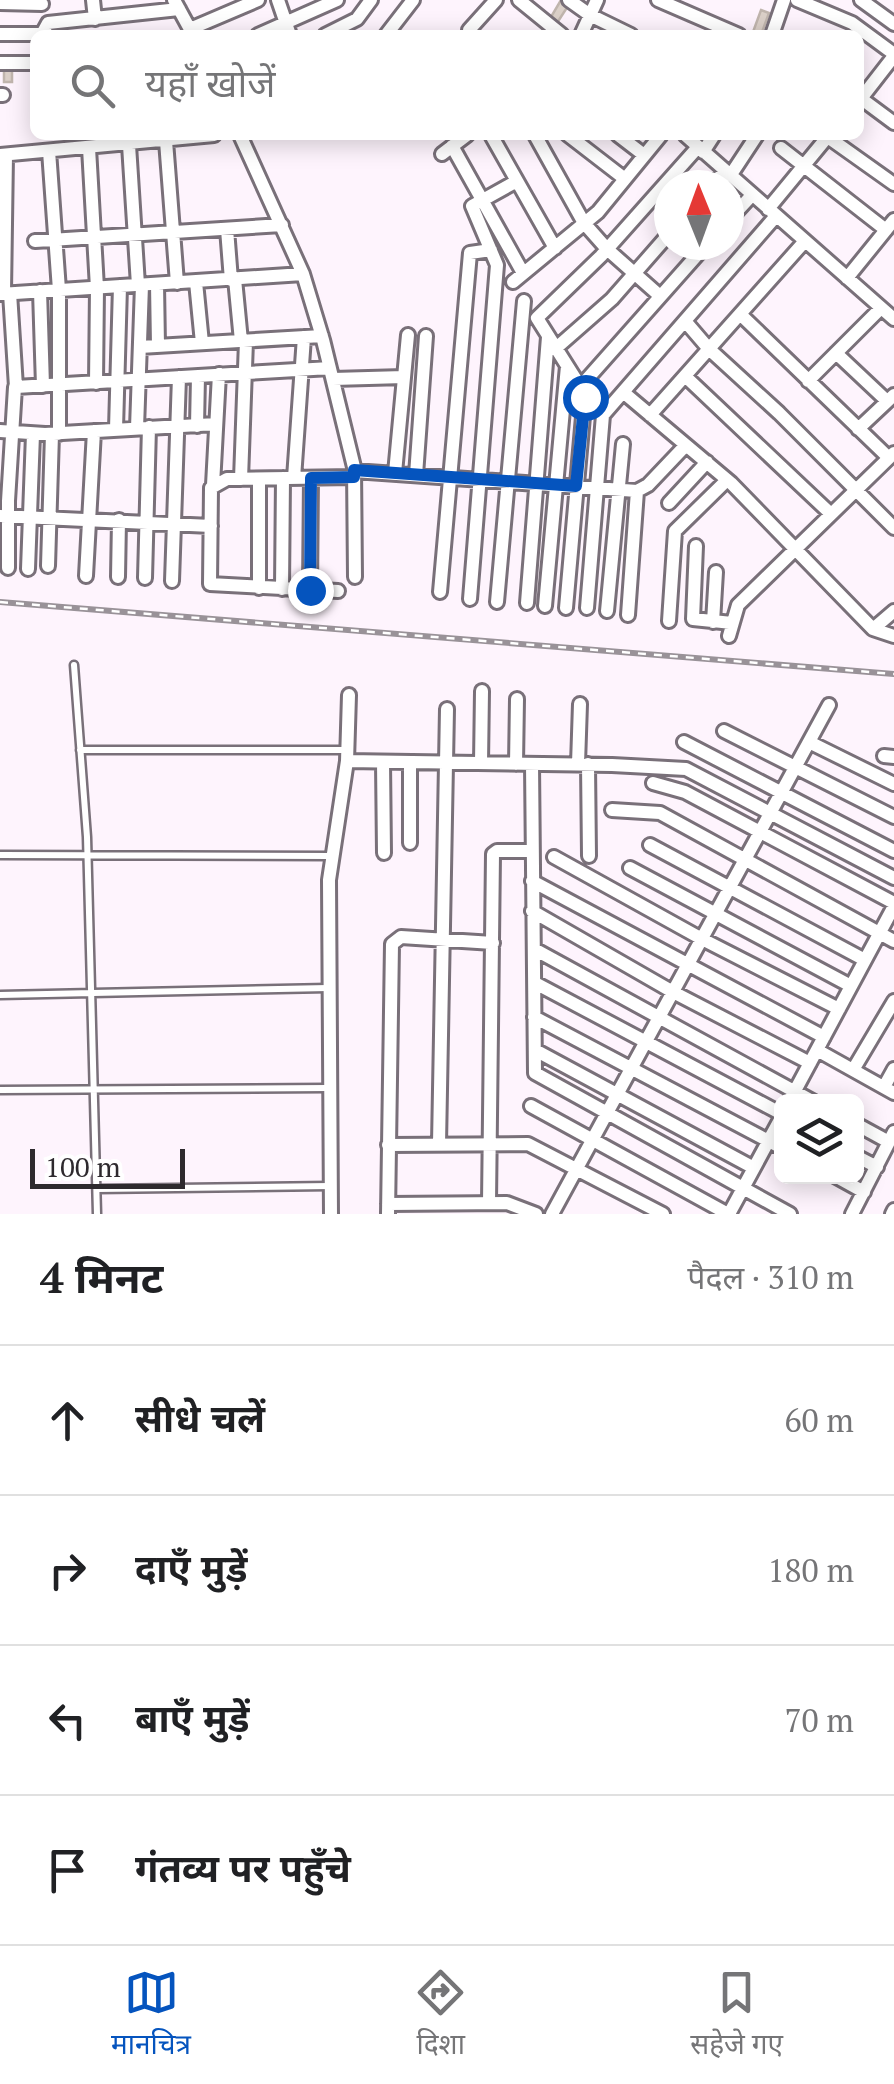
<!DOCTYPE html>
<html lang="hi">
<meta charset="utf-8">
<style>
body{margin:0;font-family:"PT Serif","Noto Sans Devanagari",serif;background:#f6f6f6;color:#202124}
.controls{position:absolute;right:30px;bottom:30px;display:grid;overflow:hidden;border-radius:15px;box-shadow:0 5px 25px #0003}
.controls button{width:90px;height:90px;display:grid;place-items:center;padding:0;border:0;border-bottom:2px solid #e0e0e0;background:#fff;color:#202124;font:50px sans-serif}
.compass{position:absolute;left:654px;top:170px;width:90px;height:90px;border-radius:50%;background:#fff;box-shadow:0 5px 25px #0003;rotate:359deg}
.scale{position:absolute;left:30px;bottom:25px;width:155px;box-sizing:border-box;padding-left:10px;border:5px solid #2e2a2e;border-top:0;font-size:28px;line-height:35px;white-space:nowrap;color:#2e2a2e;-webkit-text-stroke:8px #fff;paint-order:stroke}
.stop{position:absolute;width:30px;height:30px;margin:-22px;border:8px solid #0554be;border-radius:50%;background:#fff}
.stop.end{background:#0554be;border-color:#fff;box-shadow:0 2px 10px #0008}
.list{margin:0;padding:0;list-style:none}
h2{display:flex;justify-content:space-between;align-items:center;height:130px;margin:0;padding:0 40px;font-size:42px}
h2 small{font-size:32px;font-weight:400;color:#757577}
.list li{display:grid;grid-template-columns:65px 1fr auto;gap:30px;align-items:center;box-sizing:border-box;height:150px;padding:0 40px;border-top:2px solid #e0e0e0}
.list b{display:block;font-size:38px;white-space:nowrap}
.list em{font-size:32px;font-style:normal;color:#757577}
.icon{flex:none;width:55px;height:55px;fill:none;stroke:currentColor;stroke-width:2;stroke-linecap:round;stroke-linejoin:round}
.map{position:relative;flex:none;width:894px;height:1214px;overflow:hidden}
.search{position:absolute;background:#fff;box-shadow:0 5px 25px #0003;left:30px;right:30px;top:30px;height:110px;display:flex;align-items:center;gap:25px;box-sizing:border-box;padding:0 35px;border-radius:15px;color:#757577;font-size:38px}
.sheet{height:730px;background:#fff}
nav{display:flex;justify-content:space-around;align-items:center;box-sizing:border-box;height:140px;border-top:2px solid #e0e0e0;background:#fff;font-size:28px;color:#757577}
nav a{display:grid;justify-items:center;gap:5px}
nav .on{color:#0554be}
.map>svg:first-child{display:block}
.building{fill:#dbd0c8;stroke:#c0b5ad;stroke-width:2.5}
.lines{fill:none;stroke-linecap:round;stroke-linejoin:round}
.lane-casing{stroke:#797079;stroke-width:11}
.street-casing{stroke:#797079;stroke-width:18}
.lane{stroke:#fff;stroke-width:6}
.street{stroke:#fff;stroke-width:12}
.rail-casing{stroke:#999298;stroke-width:6}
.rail{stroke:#fff;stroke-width:2.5;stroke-dasharray:8;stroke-linecap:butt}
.route{stroke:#0554be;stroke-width:12}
</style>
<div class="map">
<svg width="894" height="1214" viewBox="0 0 894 1214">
<rect width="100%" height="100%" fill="#fef4fd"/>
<path class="building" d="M561,0L570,3L555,26L548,22Z
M761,10L769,13L761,35L753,32Z
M4,66H12V82H4Z"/>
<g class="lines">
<g class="lane-casing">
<path id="lane" d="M74,665L87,837L97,1214
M80,750H348
M0,855L332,856
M0,995L328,988
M0,1090L328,1088
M97,1189L330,1186"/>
</g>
<g class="street-casing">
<path id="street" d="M93,0L95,19
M174,0L192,33
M278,0L290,35
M519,0L562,35
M569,0L590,15L631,35
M658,0L739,35
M797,0L852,23L894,54
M861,0L894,24
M0,3L42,4
M190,29L258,0
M469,30L496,0
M0,34H42L48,23L179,9
M258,35L337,0
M325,35L357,19L371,0
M386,35L413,0
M581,35L597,0
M772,35L784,0
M0,63H30
M0,95H3
M859,97L894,123
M859,101L894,56
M240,135L303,274L323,340L354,467L355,577
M491,135L555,248
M535,135L584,223L607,249L660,296
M568,135L625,179
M618,135L644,155
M685,135L894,319
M825,135L894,184
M166,141L177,283
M129,145L138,285
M452,146L523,273
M89,148L97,288L96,383
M781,148L886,230
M49,151L59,290V434
M703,152L714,135
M442,154L467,135
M0,155L214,135
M730,176L757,135
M712,185L725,171
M768,209L829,135
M729,220L752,195
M227,229L231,280
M35,241L282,225
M847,278L894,220
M235,279L241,341
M196,282L202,343
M513,282L598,212L661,135
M157,284L158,346
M40,291L43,386
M4,293L6,155
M10,293L16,387L330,368
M0,294L303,274
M740,314L889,458
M685,321L709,349L779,413L894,528
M140,347L322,336
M555,349L612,299L669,234
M836,353L887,401
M685,376L831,514
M333,379L404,377
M808,381L881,308
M581,386L706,245
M623,392L731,483L873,629L894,636
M650,415L805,241
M197,426L198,376
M137,428L142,285
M116,429L120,286
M858,429L894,395
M0,431L45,434L216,424
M354,471L637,491L648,485L686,445
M395,473L408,335
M416,475L426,336
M294,478L304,337
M241,479L246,341
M259,479V588
M213,485L219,374
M669,503L707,462
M0,516L211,526
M696,546L693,619L732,623
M48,566L52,434
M8,568V501L15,387
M28,569L33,434
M86,576L94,431
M118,577L119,520
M145,578L149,427
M172,581L179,377
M282,589L283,478
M310,590L311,478
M338,591L210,584L211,488L227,479L354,477
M440,592L470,253L491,250
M470,599L497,265L472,206L517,181
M497,602L524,301
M527,603L548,337
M545,606L567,366
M566,608L585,394L537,318L601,256L698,147
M587,608L603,415L776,216
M607,611L623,444
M628,615L637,491
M669,621L675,531L727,480
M713,622L716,572
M873,629L894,611
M729,636L738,605L894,453
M724,731L894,817
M684,742L894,851
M809,742L894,784
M884,756L894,757
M347,761L612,765L686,769L894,878
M383,762L384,853
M481,763L482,691
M516,764L517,699
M532,764L535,1073L790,1214
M578,764L580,704
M588,764L589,856
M653,783L685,792L894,903
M612,810L660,813L894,941
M410,843V762
M650,845L865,960
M554,857L702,939L839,1009
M630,868L851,986
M532,881L824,1037
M532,911L673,992L810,1063
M534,949L814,1102
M535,983L782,1114
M534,1017L782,1148
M535,1050L754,1168
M817,1050L894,1093
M853,1070L894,1001
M884,1087L894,1069
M789,1102L894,906
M531,1106L728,1214
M856,1124L889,1142
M439,1144L447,709
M388,1145L528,1144L663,1214
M856,1156L877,1167
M835,1176L864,1192
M489,1203L493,854L497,851H532
M388,1204L507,1203L536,1214
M331,1214L329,880L347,761L349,695
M388,1214L392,944L401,937L493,943
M552,1214L829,705
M729,1214L782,1116
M852,1214L894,1132
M892,1214L894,1210"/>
</g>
<use href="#lane" class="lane"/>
<use href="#street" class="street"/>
<g class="rail-casing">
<path id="rail" d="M0,602L894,674"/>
</g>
<use href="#rail" class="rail"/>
</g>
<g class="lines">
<path class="route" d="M310,590L311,478L354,477V470L576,486L585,397"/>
</g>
</svg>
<div class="controls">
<button><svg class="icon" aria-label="layers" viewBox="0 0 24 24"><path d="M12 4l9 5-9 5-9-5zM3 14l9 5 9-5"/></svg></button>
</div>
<svg class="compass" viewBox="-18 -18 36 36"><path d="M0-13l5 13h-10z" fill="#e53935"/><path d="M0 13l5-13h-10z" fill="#757577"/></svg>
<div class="scale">100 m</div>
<div class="stop" style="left:585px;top:397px"></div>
<div class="stop end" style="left:310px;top:590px"></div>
<div class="search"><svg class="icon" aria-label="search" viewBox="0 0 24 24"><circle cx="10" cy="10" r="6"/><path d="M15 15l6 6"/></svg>यहाँ खोजें</div>
</div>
<section class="sheet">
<h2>4 मिनट<small>पैदल · 310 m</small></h2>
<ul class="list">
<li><svg class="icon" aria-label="ahead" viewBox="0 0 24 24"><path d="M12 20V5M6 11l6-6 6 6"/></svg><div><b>सीधे चलें</b></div><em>60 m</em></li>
<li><svg class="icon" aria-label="right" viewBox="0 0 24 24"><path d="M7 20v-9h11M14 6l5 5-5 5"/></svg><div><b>दाएँ मुड़ें</b></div><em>180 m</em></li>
<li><svg class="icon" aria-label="left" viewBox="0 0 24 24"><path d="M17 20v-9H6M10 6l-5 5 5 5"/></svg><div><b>बाएँ मुड़ें</b></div><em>70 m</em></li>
<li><svg class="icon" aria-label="arrive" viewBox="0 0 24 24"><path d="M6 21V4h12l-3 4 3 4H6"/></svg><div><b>गंतव्य पर पहुँचे</b></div></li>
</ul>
</section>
<nav>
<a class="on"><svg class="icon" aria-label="map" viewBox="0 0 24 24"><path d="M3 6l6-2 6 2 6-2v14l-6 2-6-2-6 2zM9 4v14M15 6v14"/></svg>मानचित्र</a>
<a><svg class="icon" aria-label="directions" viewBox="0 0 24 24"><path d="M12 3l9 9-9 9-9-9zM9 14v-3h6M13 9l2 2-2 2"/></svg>दिशा</a>
<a><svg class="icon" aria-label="saved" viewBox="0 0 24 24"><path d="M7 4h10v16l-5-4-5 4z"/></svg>सहेजे गए</a>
</nav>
